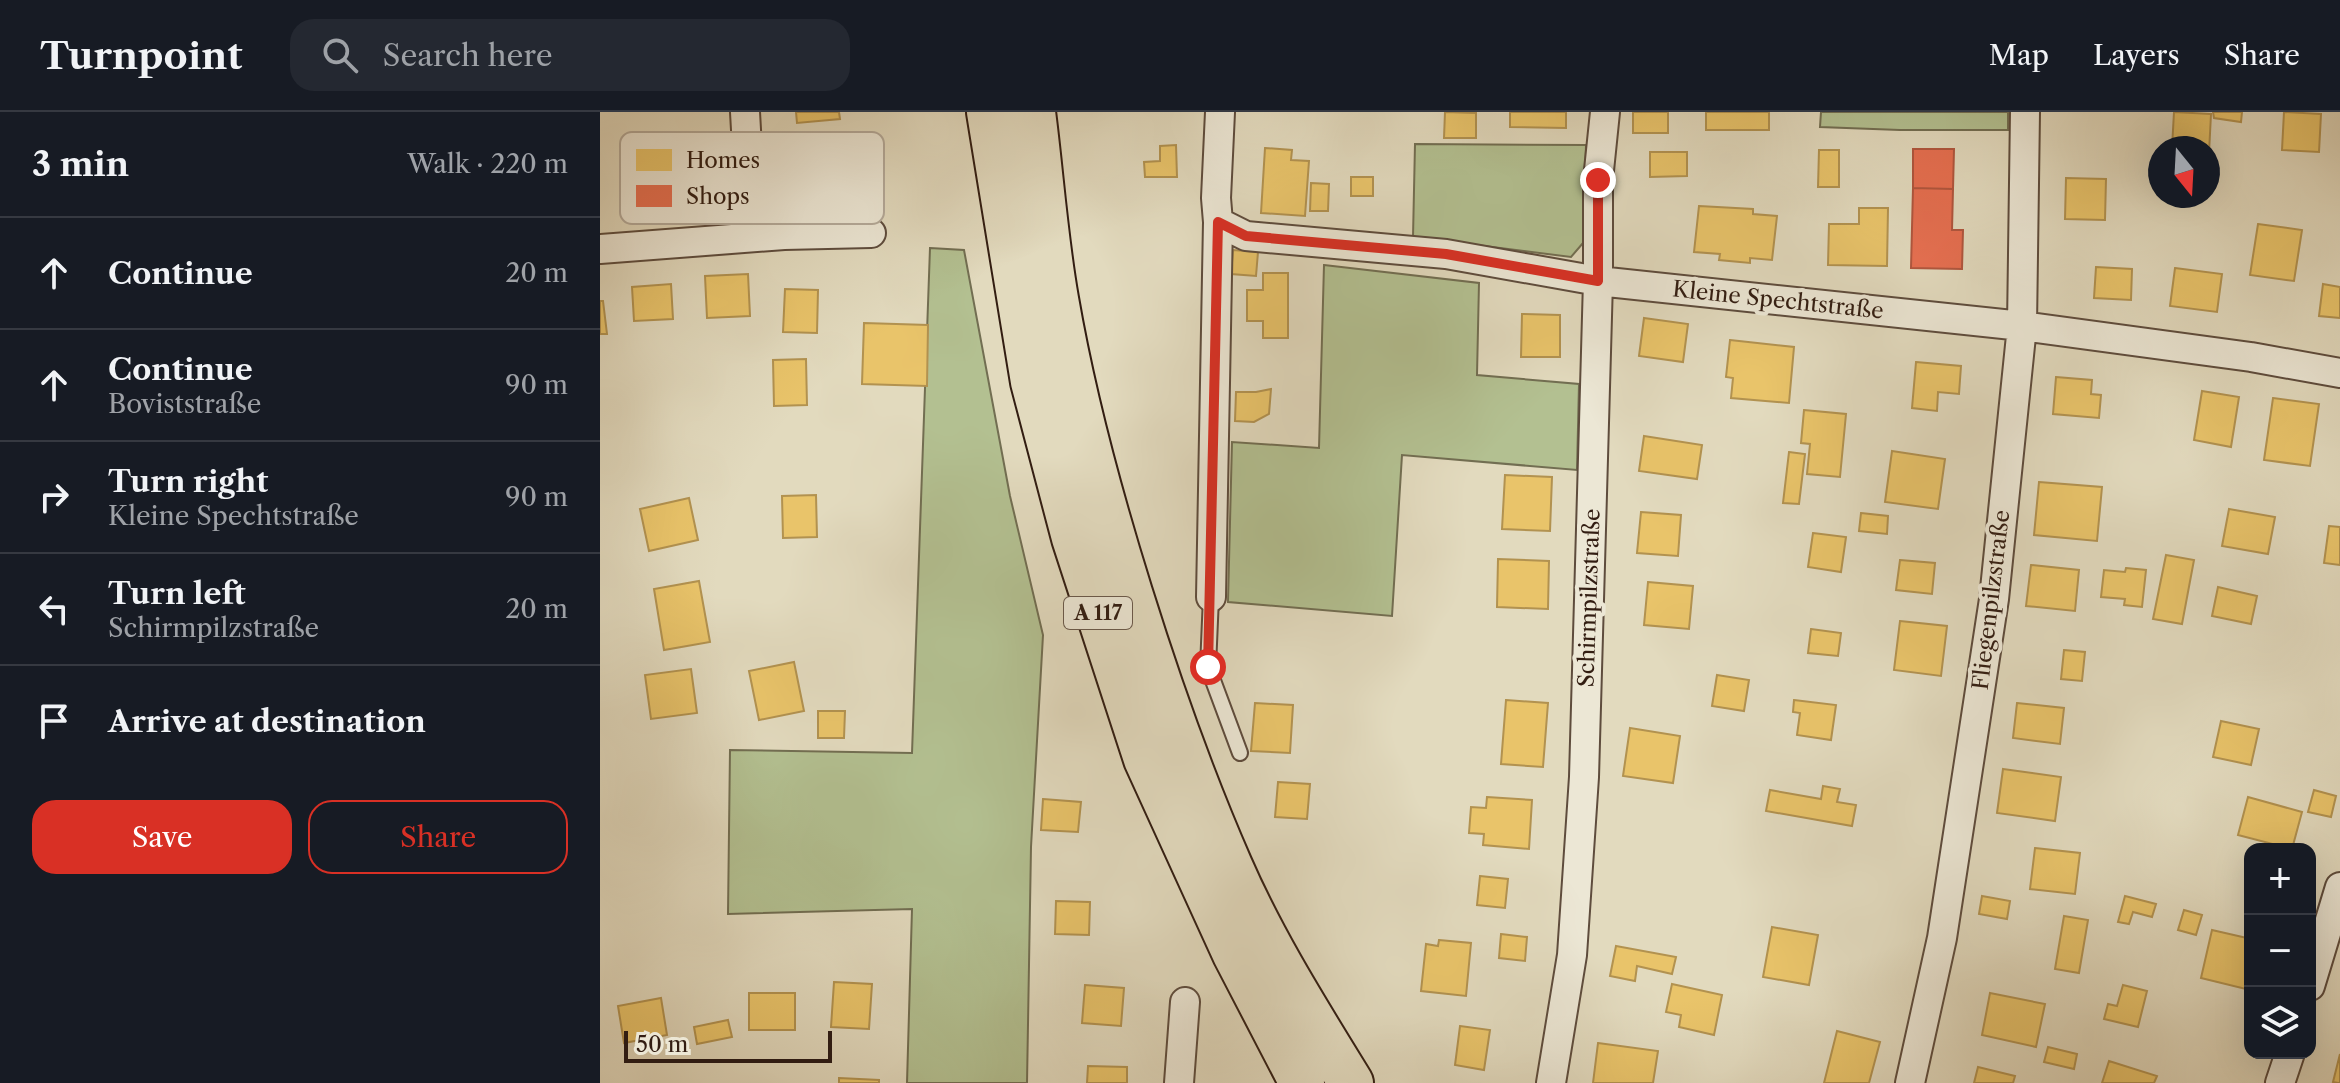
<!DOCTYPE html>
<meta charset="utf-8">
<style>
body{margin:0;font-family:"Libre Caslon Text",serif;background:#242831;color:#f1f3f6}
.controls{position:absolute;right:24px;bottom:24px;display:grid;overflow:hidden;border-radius:16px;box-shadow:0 8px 32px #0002}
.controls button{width:72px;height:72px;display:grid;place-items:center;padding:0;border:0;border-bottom:2px solid #363941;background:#171b24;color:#f1f3f6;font:40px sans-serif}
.compass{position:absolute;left:1548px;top:24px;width:72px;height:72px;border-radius:50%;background:#171b24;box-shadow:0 8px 32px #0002;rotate:162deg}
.scale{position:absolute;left:24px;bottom:20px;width:208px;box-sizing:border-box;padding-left:8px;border:4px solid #321d12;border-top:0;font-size:22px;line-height:28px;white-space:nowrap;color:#321d12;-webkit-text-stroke:6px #ece7d5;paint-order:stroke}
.stop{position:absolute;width:24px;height:24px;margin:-18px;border:6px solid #d93025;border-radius:50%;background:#fff}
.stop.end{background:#d93025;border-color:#fff;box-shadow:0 2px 8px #0008}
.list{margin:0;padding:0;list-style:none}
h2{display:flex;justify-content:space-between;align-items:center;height:104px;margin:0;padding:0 32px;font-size:34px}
h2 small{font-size:26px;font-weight:400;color:#9ea1a6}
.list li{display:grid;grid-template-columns:52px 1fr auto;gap:24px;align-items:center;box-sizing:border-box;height:112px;padding:0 32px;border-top:2px solid #363941}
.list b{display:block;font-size:30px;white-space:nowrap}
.list p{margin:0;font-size:26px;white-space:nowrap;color:#9ea1a6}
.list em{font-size:26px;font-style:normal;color:#9ea1a6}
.actions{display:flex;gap:16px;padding:24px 32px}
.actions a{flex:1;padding:18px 0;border:2px solid #d93025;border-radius:24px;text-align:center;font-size:28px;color:#d93025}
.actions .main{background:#d93025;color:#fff}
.icon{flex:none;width:44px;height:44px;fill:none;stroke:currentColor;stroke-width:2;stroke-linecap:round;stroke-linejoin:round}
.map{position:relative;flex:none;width:1740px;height:971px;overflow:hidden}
header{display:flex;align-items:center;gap:48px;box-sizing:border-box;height:112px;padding:0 40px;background:#171b24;border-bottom:2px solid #363941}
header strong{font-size:38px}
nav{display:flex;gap:44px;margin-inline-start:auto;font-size:28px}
.search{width:560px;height:72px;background:#242831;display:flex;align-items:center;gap:20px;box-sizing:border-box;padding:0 28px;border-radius:24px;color:#9ea1a6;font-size:30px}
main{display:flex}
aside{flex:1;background:#171b24}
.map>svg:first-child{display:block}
.green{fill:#b3c091;stroke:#726e52;stroke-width:2}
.homes{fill:#e9c46a;stroke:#b29250;stroke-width:2}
.shops{fill:#e76f51;stroke:#b1563e;stroke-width:2}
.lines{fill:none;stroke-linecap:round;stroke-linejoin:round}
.lane-casing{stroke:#5e4c3d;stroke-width:18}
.street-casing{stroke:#5e4c3d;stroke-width:32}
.highway-casing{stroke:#321d12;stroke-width:48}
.lane{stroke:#ece7d5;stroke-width:14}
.street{stroke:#ece7d5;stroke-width:28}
.highway{stroke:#e2dabe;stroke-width:44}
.route{stroke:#d93025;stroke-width:10}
.labels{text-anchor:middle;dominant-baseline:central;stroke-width:8;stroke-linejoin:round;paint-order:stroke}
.shield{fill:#ece7d5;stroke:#6a5a4c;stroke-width:2}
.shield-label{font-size:20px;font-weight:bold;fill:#321d12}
.street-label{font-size:22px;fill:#321d12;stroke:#ece7d5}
.key{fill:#ece7d5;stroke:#b4aa9a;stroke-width:2}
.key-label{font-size:22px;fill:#321d12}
</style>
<header>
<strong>Turnpoint</strong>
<div class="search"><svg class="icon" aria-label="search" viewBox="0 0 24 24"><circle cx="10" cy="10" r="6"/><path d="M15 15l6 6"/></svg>Search here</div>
<nav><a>Map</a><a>Layers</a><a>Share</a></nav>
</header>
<main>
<aside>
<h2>3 min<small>Walk · 220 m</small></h2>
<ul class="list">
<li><svg class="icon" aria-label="ahead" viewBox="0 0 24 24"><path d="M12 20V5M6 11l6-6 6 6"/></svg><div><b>Continue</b></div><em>20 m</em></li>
<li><svg class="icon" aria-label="ahead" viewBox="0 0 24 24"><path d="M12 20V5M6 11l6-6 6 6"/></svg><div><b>Continue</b><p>Boviststraße</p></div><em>90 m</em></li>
<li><svg class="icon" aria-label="right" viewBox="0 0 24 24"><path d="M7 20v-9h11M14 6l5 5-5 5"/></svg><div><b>Turn right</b><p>Kleine Spechtstraße</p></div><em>90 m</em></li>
<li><svg class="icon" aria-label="left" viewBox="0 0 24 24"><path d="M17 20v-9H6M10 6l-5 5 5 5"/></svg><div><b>Turn left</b><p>Schirmpilzstraße</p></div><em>20 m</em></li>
<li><svg class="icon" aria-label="arrive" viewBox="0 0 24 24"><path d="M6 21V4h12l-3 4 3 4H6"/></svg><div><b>Arrive at destination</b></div></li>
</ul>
<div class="actions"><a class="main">Save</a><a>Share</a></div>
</aside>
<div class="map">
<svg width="1740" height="971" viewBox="0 0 1740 971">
<rect width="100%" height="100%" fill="#e2dabe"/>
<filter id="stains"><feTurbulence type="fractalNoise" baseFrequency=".0025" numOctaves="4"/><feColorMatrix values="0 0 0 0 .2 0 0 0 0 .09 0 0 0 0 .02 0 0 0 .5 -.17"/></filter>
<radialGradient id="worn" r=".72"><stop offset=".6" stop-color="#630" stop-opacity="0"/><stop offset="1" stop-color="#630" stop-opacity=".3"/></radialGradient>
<path class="green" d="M1221,0H1408V18H1300L1220,15Z
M815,32L986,33L983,131L971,145L813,125Z
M330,136L364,138L410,384L443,523L431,735L427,971H307L312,797L128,802L130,638L312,641Z
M724,153L879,171L877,263L979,272L977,358L802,343L792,504L628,490L632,330L719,336Z"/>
<path class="homes" d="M196,0H239L240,7L197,11Z
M845,0L876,1V26H844Z
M910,0H966V16L910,15Z
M1033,0H1068V21H1033Z
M1106,0H1169V18H1106Z
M1574,0L1611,2L1609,41L1608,36H1572Z
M1613,0H1642L1641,10L1614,6Z
M1684,0L1721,2L1719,40L1682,38Z
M576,33L577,65H545L544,50L560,49V34Z
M665,36L692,38L691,48L709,49L705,104L661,101Z
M1219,38H1239V75H1218Z
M1050,40H1087V64L1050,65Z
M751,65H773V84H751Z
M1466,66L1506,67L1505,108L1465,107Z
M711,71L729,72L728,99H710Z
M1099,94L1153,97V102L1177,104L1172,148L1150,146V151L1119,148L1120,142L1094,140Z
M1259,96H1288L1287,154L1228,153L1229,112H1259Z
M1658,112L1702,118L1694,169L1650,163Z
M633,138L658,140L656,164L631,162Z
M1496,155L1532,157L1531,188L1494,186Z
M1575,156L1622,162L1617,200L1570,194Z
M663,161H688V226H663V209H647V178H663Z
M148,162L150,204L107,206L105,164Z
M71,172L73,207L34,209L32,175Z
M1723,172L1740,175V206L1719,204Z
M185,177L218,178L217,221L183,220Z
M0,189H3L7,222H0Z
M922,202L960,203V245H921Z
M1044,206L1088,212L1083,250L1039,244Z
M264,211L328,213L327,274L262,272Z
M1130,228L1194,235L1189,291L1131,286L1133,266L1126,265Z
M206,247L207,293L174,294L173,248Z
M1316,250L1361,254L1359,282L1338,280L1337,299L1312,296Z
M1456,265L1492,268L1491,282L1501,283L1499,306L1453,302Z
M671,277L669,302L654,310L635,309L636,280H656Z
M1602,279L1639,285L1631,335L1594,328Z
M1673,286L1719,292L1710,354L1664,348Z
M1204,298L1246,302L1240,365L1207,362L1210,332L1201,331Z
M1044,324L1102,333L1097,367L1039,359Z
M1292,339L1345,347L1338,397L1285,390Z
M1189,340L1205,342L1199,392L1183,391Z
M905,363L952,365L950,419L902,417Z
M1439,370L1502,375L1497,429L1434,423Z
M216,383L217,425L183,426L182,384Z
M89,386L98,428L49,439L40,397Z
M1629,397L1675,405L1668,442L1622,434Z
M1041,400L1081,403L1078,444L1037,441Z
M1261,401L1288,404L1287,422L1259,419Z
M1729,414L1740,415V453L1724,451Z
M1213,421L1246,425L1241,460L1208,455Z
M1566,443L1594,448L1582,512L1553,507Z
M898,447L949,449L948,497L897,495Z
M1300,448L1335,451L1332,482L1296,478Z
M1431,453L1479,458L1475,499L1426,494Z
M1526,456L1546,458L1542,495L1524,493L1525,487L1501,485L1504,458L1525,460Z
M99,469L110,530L64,538L54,477Z
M1048,470L1093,474L1089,517L1044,513Z
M1618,475L1657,484L1651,512L1612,504Z
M1300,509L1347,514L1341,564L1294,558Z
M1211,517L1241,521L1238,544L1208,541Z
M1464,538L1485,540L1482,569L1461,567Z
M194,550L204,599L159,608L149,559Z
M91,557L97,601L51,607L45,563Z
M1117,563L1149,568L1144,599L1112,594Z
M906,588L948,591L943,655L901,652Z
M1194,588L1236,593L1231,628L1197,623L1200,601L1193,600Z
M655,591L693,593L690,641L651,639Z
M1417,591L1464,596L1460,632L1413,626Z
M218,599H245L244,626H218Z
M1621,609L1659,617L1651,653L1613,645Z
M1030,616L1080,624L1073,671L1023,664Z
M1403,657L1461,665L1455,709L1397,701Z
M678,670L710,672L707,707L675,705Z
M1223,674L1240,677L1237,690L1256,693L1252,714L1166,699L1170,678L1221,687Z
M1714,678L1736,684L1731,705L1708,700Z
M887,685L932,688L929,737L883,733L884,722L869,721L871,695L886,696Z
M1648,685L1702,700L1692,737L1638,723Z
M443,687L481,690L478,720L441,718Z
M1435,736L1480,741L1475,782L1430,777Z
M880,764L908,767L905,796L877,793Z
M1382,784L1410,789L1407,807L1379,802Z
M1525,784L1556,792L1552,805L1533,800L1529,812L1518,810Z
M456,789L490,790L489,823L455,822Z
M1584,798L1602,803L1596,823L1578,818Z
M1464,804L1488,808L1479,861L1455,857Z
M1172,815L1218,823L1209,873L1163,865Z
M1612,818L1647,826L1646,831L1650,832V878L1601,866Z
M901,822L927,825L925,849L899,846Z
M839,828L871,831L866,884L821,879L826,832L838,834Z
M1016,834L1076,845L1072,862L1037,854L1035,869L1010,864Z
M234,870L272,872L269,917L231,915Z
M1072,872L1122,883L1114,923L1079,915L1081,903L1066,900Z
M485,873L524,876L521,914L482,911Z
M1523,873L1547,879L1538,915L1504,907L1508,892L1517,894Z
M149,881H195V918H149Z
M1390,881L1445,892L1436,935L1382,923Z
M61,886L67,923L24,931L18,894Z
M128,908L132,925L97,932L94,915Z
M860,914L890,918L884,958L855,953Z
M1237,919L1280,930L1269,971H1224Z
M998,931L1058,939L1053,971H993Z
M1448,935L1477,942L1474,957L1444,950Z
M1740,942V971H1738L1733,970Z
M1509,949L1557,964L1554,971H1502Z
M488,954L527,955V971H487Z
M1378,955L1415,964L1413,971H1374Z
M239,966L279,968V971H239Z"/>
<path class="shops" d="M1313,37H1354L1353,77L1313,76Z
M1313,76L1353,77L1352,118H1363L1362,157L1311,156Z"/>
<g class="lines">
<g class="lane-casing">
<path id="lane" d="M611,485L608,555L640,641"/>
</g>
<g class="street-casing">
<path id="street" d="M145,0L152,125
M618,110L646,124L846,142L998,169L1422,214L1651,245L1740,261
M0,137L184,123L271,121
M611,485L618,110L616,86L620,0
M1710,874L1740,775
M579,971L585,890
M951,971L972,843L984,665L998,169V68L1005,0
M1310,971L1342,826L1394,487L1422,214L1425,0
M1680,971L1690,941"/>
</g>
<g class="highway-casing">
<path id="highway" d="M389,0L433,270L474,426L546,647L635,842L702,971
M433,0C441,62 445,125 456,187C473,286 500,385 530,481C559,574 591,665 630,754C663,830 708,901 751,971"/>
</g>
<use href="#lane" class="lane"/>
<use href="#street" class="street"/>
<use href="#highway" class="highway"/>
</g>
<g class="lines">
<path class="route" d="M608,555L618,110L646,124L846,142L998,169V68"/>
</g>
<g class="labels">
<rect class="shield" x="464" y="485" width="68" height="32" rx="6"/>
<g class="shield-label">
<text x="498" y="501">A 117</text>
</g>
<g class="street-label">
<text transform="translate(1178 188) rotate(6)">Kleine Spechtstraße</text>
<text transform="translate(989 486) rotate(-88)">Schirmpilzstraße</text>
<text transform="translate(1391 488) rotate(-83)">Fliegenpilzstraße</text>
</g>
</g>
<rect x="20" y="20" width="264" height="92" rx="12" class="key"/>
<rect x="36" y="37" width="36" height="22" fill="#e9c46a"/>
<rect x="36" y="73" width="36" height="22" fill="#e76f51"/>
<g class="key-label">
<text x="86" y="56">Homes</text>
<text x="86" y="92">Shops</text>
</g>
<rect width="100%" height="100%" filter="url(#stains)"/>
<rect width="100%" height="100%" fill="url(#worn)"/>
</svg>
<div class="controls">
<button>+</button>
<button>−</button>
<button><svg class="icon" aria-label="layers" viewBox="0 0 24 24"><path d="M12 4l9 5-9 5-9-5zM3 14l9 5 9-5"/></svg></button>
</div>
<svg class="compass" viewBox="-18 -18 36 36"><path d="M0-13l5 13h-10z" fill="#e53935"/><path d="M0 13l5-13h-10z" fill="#9ea1a6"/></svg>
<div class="scale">50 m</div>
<div class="stop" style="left:608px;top:555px"></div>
<div class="stop end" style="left:998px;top:68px"></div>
</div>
</main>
